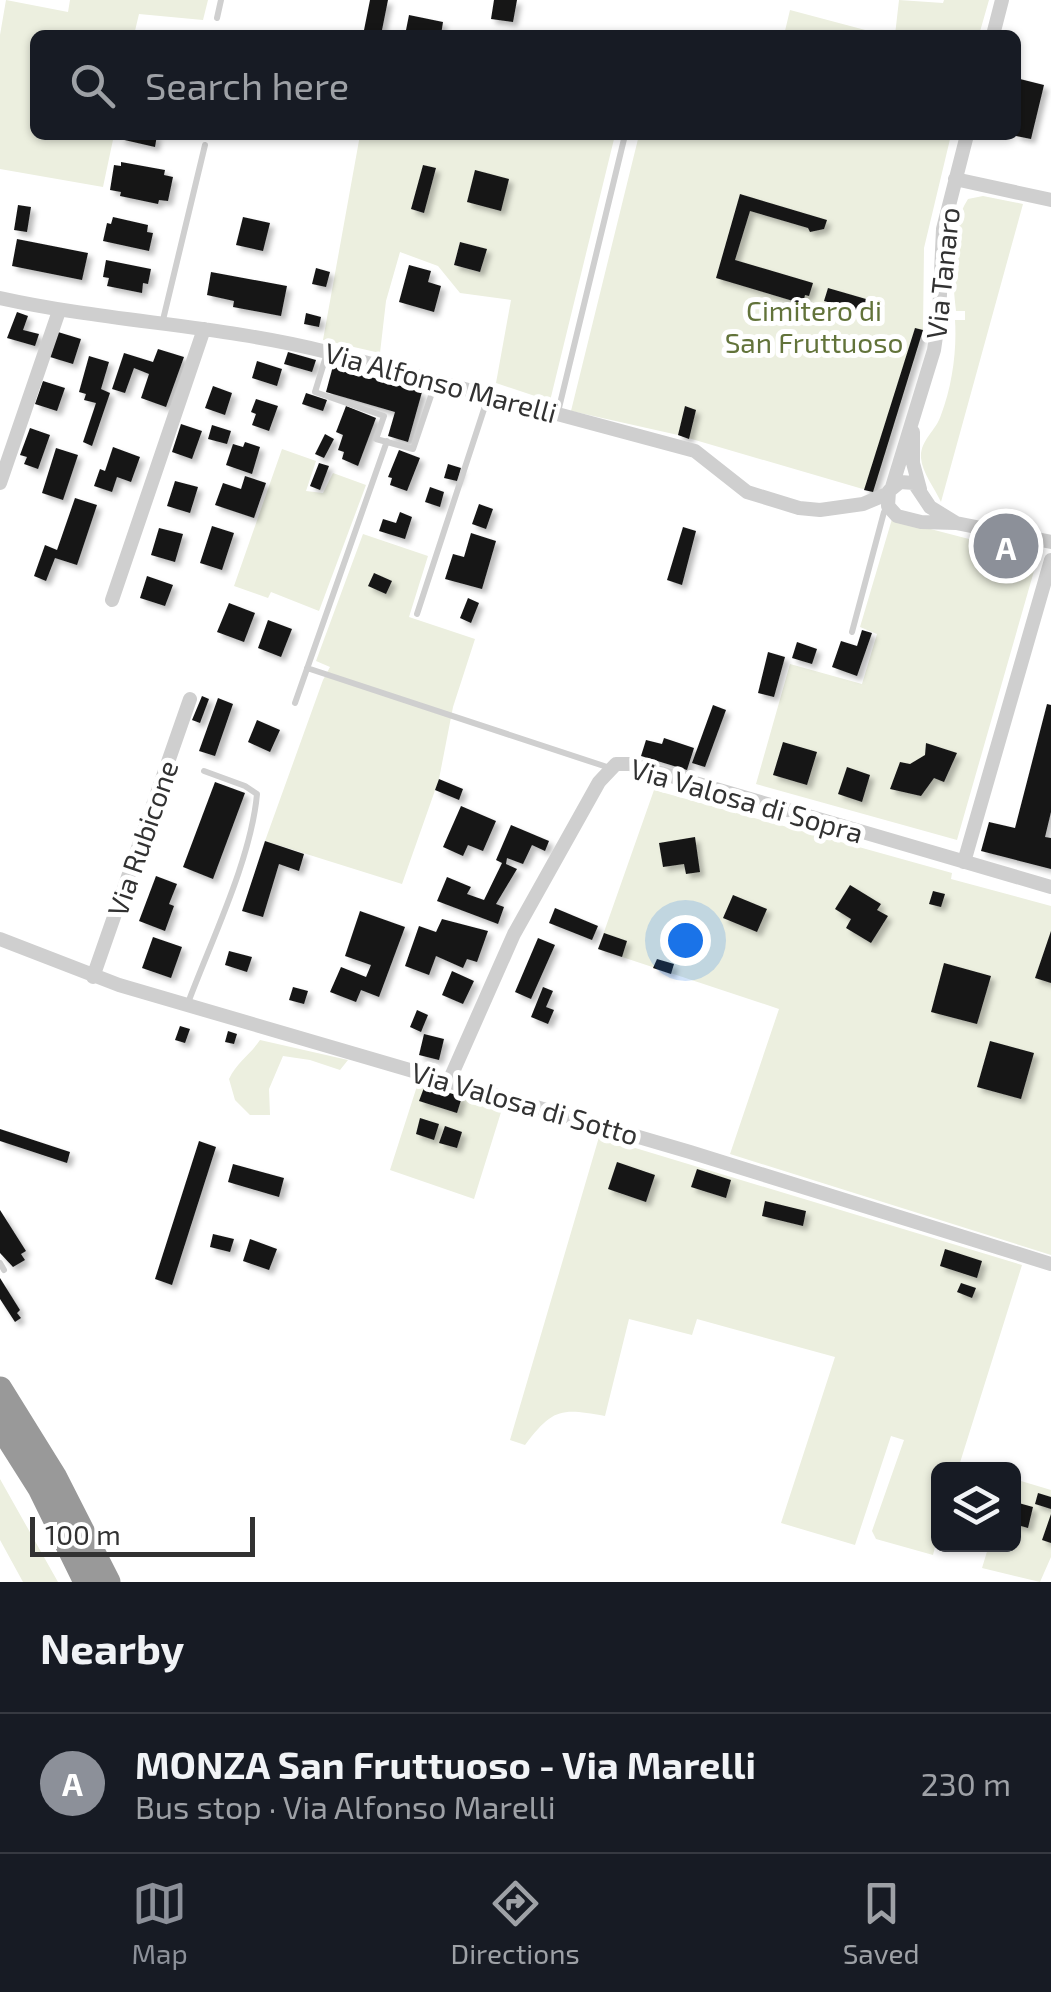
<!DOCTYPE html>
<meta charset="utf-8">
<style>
body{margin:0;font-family:"Exo 2",sans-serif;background:#242831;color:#f1f3f6}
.controls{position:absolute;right:30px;bottom:30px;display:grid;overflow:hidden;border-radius:15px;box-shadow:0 2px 8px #0004}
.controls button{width:90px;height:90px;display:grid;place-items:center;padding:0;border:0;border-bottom:2px solid #363941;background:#171b24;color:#f1f3f6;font:50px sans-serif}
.scale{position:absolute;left:30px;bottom:25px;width:225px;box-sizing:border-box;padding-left:10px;border:5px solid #323232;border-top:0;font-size:28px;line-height:35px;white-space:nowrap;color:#323232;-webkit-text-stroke:8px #fff;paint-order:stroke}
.you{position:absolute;left:685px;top:940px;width:35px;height:35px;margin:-25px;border:8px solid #fff;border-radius:50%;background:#1a73e8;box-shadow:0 0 0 15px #1a73e833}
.badge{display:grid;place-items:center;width:65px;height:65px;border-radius:50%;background:#8c9099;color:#fff;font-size:32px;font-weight:700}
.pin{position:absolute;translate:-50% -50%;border:5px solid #fff;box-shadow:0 2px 10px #0006}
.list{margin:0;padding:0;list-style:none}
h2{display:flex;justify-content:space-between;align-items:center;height:130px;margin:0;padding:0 40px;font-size:42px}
h2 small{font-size:32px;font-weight:400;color:#9ea1a6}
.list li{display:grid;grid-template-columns:65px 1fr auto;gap:30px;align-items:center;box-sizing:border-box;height:140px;padding:0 40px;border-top:2px solid #363941}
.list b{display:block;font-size:38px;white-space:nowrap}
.list p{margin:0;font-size:32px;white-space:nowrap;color:#9ea1a6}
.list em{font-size:32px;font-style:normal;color:#9ea1a6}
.icon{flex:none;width:55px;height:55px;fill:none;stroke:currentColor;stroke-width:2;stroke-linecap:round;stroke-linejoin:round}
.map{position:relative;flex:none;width:1051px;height:1582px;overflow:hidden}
.search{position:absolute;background:#171b24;box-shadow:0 2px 8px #0004;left:30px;right:30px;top:30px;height:110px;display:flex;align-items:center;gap:25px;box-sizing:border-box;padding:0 35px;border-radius:15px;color:#9ea1a6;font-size:38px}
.sheet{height:270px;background:#171b24}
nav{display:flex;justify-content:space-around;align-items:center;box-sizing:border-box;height:140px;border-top:2px solid #363941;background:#171b24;font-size:28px;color:#9ea1a6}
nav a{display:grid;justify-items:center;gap:5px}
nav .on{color:#8c9099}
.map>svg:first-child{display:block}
.green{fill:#ecefdf;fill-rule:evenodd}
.building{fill:#191919;filter:url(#shadow)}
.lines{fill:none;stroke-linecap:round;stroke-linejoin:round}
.lane{stroke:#cfcfcf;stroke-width:6}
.street{stroke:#cfcfcf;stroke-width:14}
.highway{stroke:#999;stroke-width:25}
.labels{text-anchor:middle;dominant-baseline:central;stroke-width:10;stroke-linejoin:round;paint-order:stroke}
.street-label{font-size:28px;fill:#323232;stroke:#fff}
.park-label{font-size:28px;fill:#62733a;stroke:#fff}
</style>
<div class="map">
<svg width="1051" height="1582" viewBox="0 0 1051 1582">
<defs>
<filter id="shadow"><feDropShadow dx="4.5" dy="4.5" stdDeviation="2.5" flood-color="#0004"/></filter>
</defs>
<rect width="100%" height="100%" fill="#fff"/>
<path class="green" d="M6,0L68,12L70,0H208L203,20L139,14L134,35H35V135H114L103,187L0,169V35Z
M899,0L943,3L944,0H989L979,35H895Z
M790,10L884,35H784Z
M360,135H615L550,401L496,383L511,300L460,293L438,266L400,252L386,301L380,353L323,340ZM423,165L436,169L423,213L412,209ZM460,242L486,249L480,272L454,265Z
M639,135H951L924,248L923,330L873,492L678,435L571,411Z
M983,196L1023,204L941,502C935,489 922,472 921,458C920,440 936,431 941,415C952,386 957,351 955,320H965V311H956C952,276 948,230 968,199Z
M282,449L316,461L306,491L323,493L333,473L366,485L319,611L271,592L268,598L234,586Z
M892,519L1038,557L957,840L756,784L790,664L862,684L877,634L860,627Z
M363,534L428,556L409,617L475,639L453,707L439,779L402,884L265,841L323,680L330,667L316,661Z
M654,790L952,873L951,879L1051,906V1255L730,1154L779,1009L598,949Z
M260,1040L348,1060L340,1070L310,1060L283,1056L269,1089L270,1115H250L235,1100L229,1079C237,1062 250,1055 260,1040Z
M418,1083L502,1109L474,1199L390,1170Z
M599,1137L1022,1265L958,1469L938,1470V1535L933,1555L876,1539L872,1531L904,1440L891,1436L855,1545L781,1523L835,1357L697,1319L692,1335L629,1319L605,1416C561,1408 553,1408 525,1445L510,1440Z
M0,1479L58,1582H23L0,1540Z
M1014,1479L1051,1490V1557L1040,1582L982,1568L989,1545L1014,1544Z"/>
<path class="building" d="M370,0H388L381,35H363Z
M494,0H517L513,22L491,19Z
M409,15L443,22L441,35H405Z
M1016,78L1044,85L1031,139L1016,136Z
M121,135H157L155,147L120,139Z
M121,162L165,170L164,175L173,177L168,201L159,200L158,204L120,196L121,192L110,190L114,165L121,166Z
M423,165L436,168L424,213L411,209Z
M475,170L509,179L501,211L467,202Z
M740,194L827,220L824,229L810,232L808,228L750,211L735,260L813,283L809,296L805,295L803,304L716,278Z
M18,205L31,207L27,232L14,230Z
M113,217L148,225L147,232L153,233L149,251L103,241L107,223L111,224Z
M243,217L270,223L263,251L236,245Z
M17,239L88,253L82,280L12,266Z
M460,242L487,249L480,272L454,265Z
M106,260L151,269L148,284L143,283L142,293L107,286L109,278L103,277Z
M409,265L431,271L428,282L441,286L434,312L399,302Z
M316,268L330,272L326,287L312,284Z
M211,272L287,286L281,316L233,307L234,301L207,295Z
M828,288L866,299L875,305L872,315L824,301Z
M17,312L28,316L23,330L39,334L35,346L7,338Z
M306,313L321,317L319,327L304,324Z
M915,328L923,330L873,492L864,490Z
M58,332L81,339L73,364L50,357Z
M158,349L184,357L166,407L141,398L149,374L134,368L125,393L112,389L124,353L153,362Z
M288,352L316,360L312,372L284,364Z
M89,356L109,362L101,389L110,393L92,446L83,442L96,403L84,400L86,394L79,392Z
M257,361L282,369L277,386L252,378Z
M333,366L422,392L408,442L388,436L395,412L326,392Z
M43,381L65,388L57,411L35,404Z
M213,386L232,393L225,415L205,408Z
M306,393L327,400L323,411L302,404Z
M256,399L278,406L269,431L252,425L256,414L251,412Z
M346,406L376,418L358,466L342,459L344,452L338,450L343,435L336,432Z
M685,406L696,410L689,439L678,435Z
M181,424L202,431L192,459L172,452Z
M212,425L231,431L227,444L208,439Z
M30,428L50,435L38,469L24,464L27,457L20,455Z
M325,434L334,439L324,458L315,454Z
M245,442L260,447L252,474L226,465L233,444L243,447Z
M113,447L140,457L131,482L117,477L112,492L94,486L100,469L105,471Z
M56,448L78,455L63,500L42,493Z
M399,450L420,458L407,491L390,485L392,478L388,477Z
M319,463L329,466L320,490L310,486Z
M448,464L461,468L457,481L444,478Z
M245,476L266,483L254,518L215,505L223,483L241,489Z
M175,481L198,487L190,513L167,506Z
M430,487L444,492L440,507L425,502Z
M75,498L97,505L77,565L55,558L46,581L34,576L45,545L57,550Z
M479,504L493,509L486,529L472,524Z
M400,512L412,517L405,539L379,531L383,519L396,523Z
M212,526L234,533L222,570L200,563Z
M683,527L696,531L682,585L667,580Z
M159,528L183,534L175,562L151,555Z
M471,533L496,541L482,589L445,579L453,554L464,557Z
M374,573L392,581L386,594L368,586Z
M147,576L173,585L165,606L140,598Z
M468,598L479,603L471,623L460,618Z
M229,603L255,613L244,642L217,632Z
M268,620L292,629L281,657L258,648Z
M862,630L872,633L857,676L832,667L841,641L857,646Z
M797,642L817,649L812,664L792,658Z
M768,652L785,657L774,697L758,693Z
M202,696L209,699L200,723L192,720Z
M218,698L233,704L215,756L199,751Z
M1047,704L1051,705V812L1045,837L1051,838V869L981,851L989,822L1015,828Z
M713,705L726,710L705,767L692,763Z
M257,720L280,730L270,752L248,742Z
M664,738L694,748L687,770L641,756L646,740L662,744Z
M783,742L817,752L807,785L773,775Z
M926,743L957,753L944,782L934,778L921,796L890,789L900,762L910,764L925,755Z
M847,767L870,775L862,802L838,794Z
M439,779L463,789L459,800L435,790Z
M215,782L245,793L213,879L183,867Z
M461,806L496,821L483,851L468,845L463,856L443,847Z
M511,825L549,841L545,851L532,845L523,864L507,858L506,864L517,869L496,904L504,907L498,924L437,901L447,877L471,887L467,894L484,900L502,863L496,860Z
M695,837L700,872L686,874L684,864L663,867L659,843Z
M265,841L304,854L299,871L279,864L263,917L242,911Z
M156,876L177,884L169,904L174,906L165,931L139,921Z
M850,885L881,904L877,910L888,916L871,943L846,928L851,919L835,909Z
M933,891L945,894L941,907L929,904Z
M733,895L767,909L757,932L723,918Z
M555,908L598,926L592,940L549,923Z
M360,911L405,927L379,997L361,990L356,1002L330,992L341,967L366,977L371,965L345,956Z
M442,919L488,931L477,962L467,959L463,968L436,956L429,975L405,966L419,926L436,932Z
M1051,931V983L1035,978Z
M604,933L627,941L622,957L598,949Z
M153,937L182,947L171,978L142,968Z
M538,938L555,945L531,999L515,992Z
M229,951L252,957L247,972L225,965Z
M657,959L674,964L671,974L653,968Z
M944,963L991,976L977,1024L931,1012Z
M452,971L474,981L463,1004L442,995Z
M293,987L308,991L304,1004L289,1000Z
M543,987L553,991L546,1007L554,1010L548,1024L531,1017Z
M417,1010L428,1015L421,1032L410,1027Z
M180,1026L190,1029L185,1043L175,1040Z
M228,1031L237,1034L234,1044L225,1042Z
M424,1034L444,1039L439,1060L419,1055Z
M990,1041L1034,1053L1021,1099L977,1087Z
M425,1085L462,1097L457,1113L419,1101Z
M420,1118L439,1124L434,1140L416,1134Z
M445,1126L462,1132L457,1148L439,1143Z
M0,1129L70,1152L67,1163L0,1141Z
M199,1141L216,1147L172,1285L155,1279Z
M617,1162L655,1175L646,1202L608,1189Z
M233,1164L284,1178L279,1197L228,1182Z
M697,1169L731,1180L726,1198L691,1187Z
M765,1201L806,1211L803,1226L762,1216Z
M0,1210L26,1251L21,1254L25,1260L13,1267L0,1253Z
M213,1234L234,1239L230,1252L210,1247Z
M250,1239L277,1249L269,1270L243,1261Z
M945,1249L982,1261L977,1278L940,1266Z
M0,1278L20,1310L17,1313L21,1318L15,1322L0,1299Z
M961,1283L976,1288L972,1298L957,1292Z
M1038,1493L1051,1497V1509L1035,1504Z
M1015,1502L1033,1507L1028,1528L1014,1524Z
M1051,1514V1543L1042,1540Z"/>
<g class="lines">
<path class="lane" d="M217,18L221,0
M162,324L205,145
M327,353L315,392L384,416L376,439L413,449L436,381
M558,412L625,135
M417,614L488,397
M852,632L884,512
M307,668L610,768
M295,703L387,441
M188,1003C211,941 251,860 257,794L245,786L204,771
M0,1263L4,1270"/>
<path class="street" d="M993,35L1002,0
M955,179L1051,200
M0,298C108,322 220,325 327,352L695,451L747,492L799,508L820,510L863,504L887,494
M913,432V463L920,489
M0,483L59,311
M892,487L934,350L939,316L943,229L967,135
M956,523L930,507L914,483L900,482L889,491L888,506L897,516L921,522L956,523L1051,542
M112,600L204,329
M964,862L1051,560
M0,939L119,985L690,1152L1051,1264
M93,977L190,699
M449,1081L514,934L599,782L616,764H630L1051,887"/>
<path class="highway" d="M0,1389L54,1476L108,1582
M0,1425L40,1488L86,1582"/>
</g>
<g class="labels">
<g class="street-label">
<text transform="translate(942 273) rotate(-84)">Via Tanaro</text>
<text transform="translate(441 382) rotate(15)">Via Alfonso Marelli</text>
<text transform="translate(747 800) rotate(16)">Via Valosa di Sopra</text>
<text transform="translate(142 838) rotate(-71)">Via Rubicone</text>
<text transform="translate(525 1103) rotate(16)">Via Valosa di Sotto</text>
</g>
<g class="park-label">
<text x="814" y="310">Cimitero di<tspan x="814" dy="32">San Fruttuoso</tspan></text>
</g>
</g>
</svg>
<div class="controls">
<button><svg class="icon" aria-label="layers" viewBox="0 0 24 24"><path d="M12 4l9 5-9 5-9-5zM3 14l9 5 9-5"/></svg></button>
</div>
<div class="scale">100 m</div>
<div class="you"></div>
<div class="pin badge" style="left:1006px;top:546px">A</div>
<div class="search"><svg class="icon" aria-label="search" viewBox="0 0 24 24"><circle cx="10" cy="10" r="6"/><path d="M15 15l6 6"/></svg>Search here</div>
</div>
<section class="sheet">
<h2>Nearby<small></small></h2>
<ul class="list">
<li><span class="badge">A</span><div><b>MONZA San Fruttuoso - Via Marelli</b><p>Bus stop · Via Alfonso Marelli</p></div><em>230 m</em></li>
</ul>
</section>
<nav>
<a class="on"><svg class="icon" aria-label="map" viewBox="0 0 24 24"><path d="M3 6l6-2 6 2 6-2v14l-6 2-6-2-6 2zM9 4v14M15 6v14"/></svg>Map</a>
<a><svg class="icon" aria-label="directions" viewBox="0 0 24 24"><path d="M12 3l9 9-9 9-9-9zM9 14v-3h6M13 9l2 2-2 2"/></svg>Directions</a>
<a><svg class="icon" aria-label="saved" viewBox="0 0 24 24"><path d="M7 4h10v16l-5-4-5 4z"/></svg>Saved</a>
</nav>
